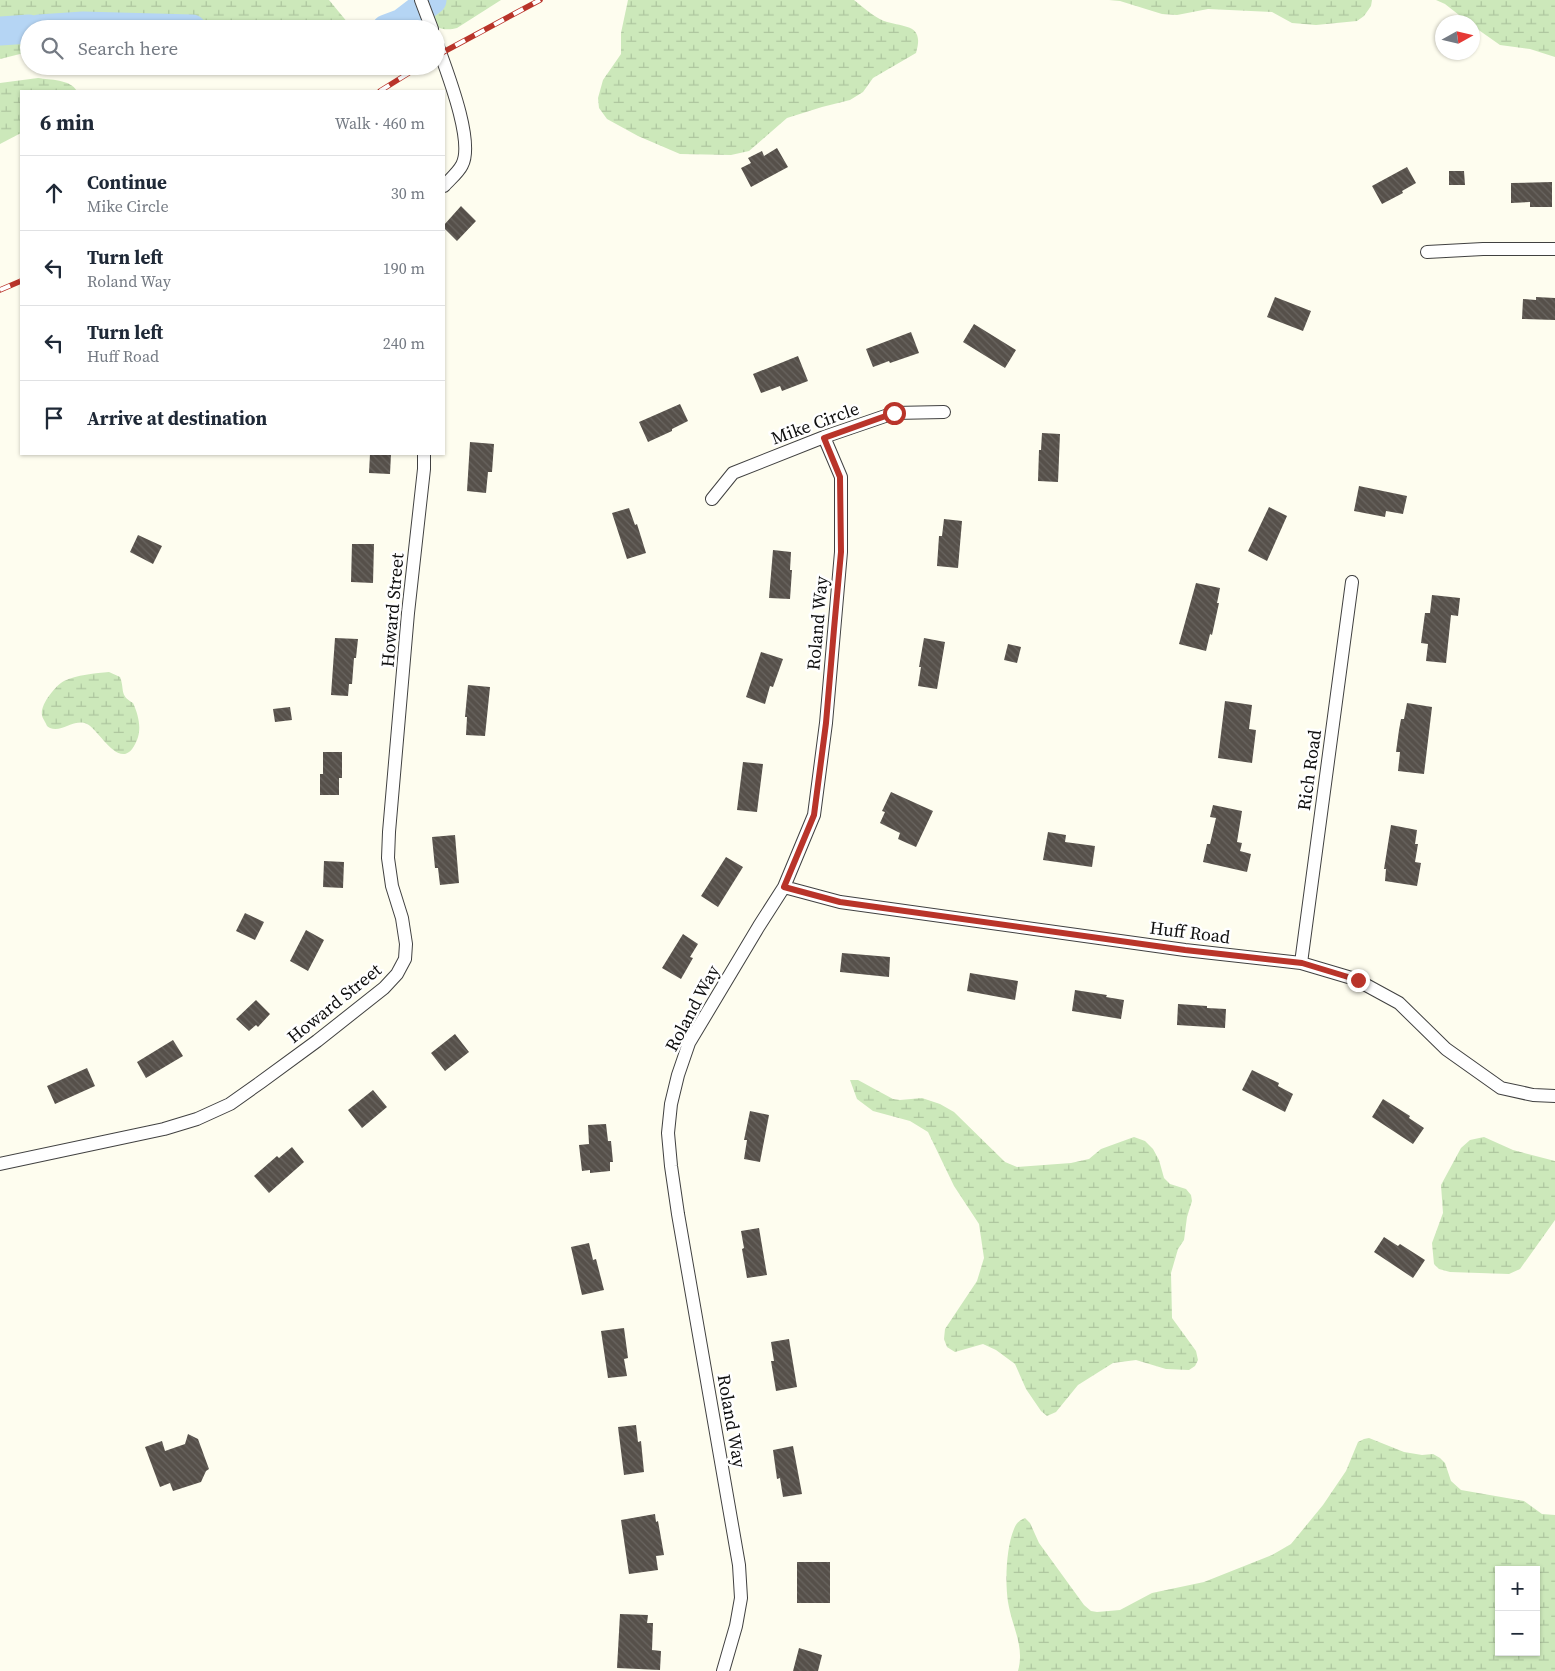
<!DOCTYPE html>
<meta charset="utf-8">
<style>
body{margin:0;font-family:"Source Serif 4",serif;background:#f6f6f7;color:#1f2937}
.controls{position:absolute;right:15px;bottom:15px;display:grid;overflow:hidden;border-radius:0px;box-shadow:0 1px 4px #0004}
.controls button{width:45px;height:45px;display:grid;place-items:center;padding:0;border:0;border-bottom:1px solid #e0e1e3;background:#fff;color:#1f2937;font:25px sans-serif}
.compass{position:absolute;left:1435px;top:15px;width:45px;height:45px;border-radius:50%;background:#fff;box-shadow:0 1px 4px #0004;rotate:82deg}
.stop{position:absolute;width:15px;height:15px;margin:-11px;border:4px solid #b9342a;border-radius:50%;background:#fff}
.stop.end{background:#b9342a;border-color:#fff;box-shadow:0 1px 5px #0008}
.list{margin:0;padding:0;list-style:none}
h2{display:flex;justify-content:space-between;align-items:center;height:65px;margin:0;padding:0 20px;font-size:21px}
h2 small{font-size:16px;font-weight:400;color:#747a83}
.list li{display:grid;grid-template-columns:32px 1fr auto;gap:15px;align-items:center;box-sizing:border-box;height:75px;padding:0 20px;border-top:1px solid #e0e1e3}
.list b{display:block;font-size:19px;white-space:nowrap}
.list p{margin:0;font-size:16px;white-space:nowrap;color:#747a83}
.list em{font-size:16px;font-style:normal;color:#747a83}
.icon{flex:none;width:28px;height:28px;fill:none;stroke:currentColor;stroke-width:2;stroke-linecap:round;stroke-linejoin:round}
.map{position:relative;flex:none;width:1555px;height:1671px;overflow:hidden}
.search{position:absolute;background:#fff;box-shadow:0 1px 4px #0004;left:20px;top:20px;width:425px;height:55px;display:flex;align-items:center;gap:12px;box-sizing:border-box;padding:0 18px;border-radius:28px;color:#747a83;font-size:19px}
.panel{position:absolute;background:#fff;box-shadow:0 1px 4px #0004;left:20px;top:90px;width:425px;height:365px;border-radius:0px}
.map>svg:first-child{display:block}
.wetland{fill:url(#wetland-marsh);fill-rule:evenodd}
.lines{fill:none;stroke-linecap:round;stroke-linejoin:round}
.river{stroke:#b5d5f4;stroke-width:29}
.building{fill:url(#building-back-hatch)}
.minor-casing{stroke:#414141;stroke-width:14}
.minor{stroke:#fff;stroke-width:12}
.rail-casing{stroke:#b9342a;stroke-width:5.5}
.rail{stroke:#fff;stroke-width:4;stroke-dasharray:11;stroke-linecap:butt}
.route{stroke:#b9342a;stroke-width:6}
.labels{text-anchor:middle;dominant-baseline:central;stroke-width:5;stroke-linejoin:round;paint-order:stroke}
.street-label{font-size:18px;fill:#0e0e0e;stroke:#fff}
</style>
<div class="map">
<svg width="1555" height="1671" viewBox="0 0 1555 1671">
<defs>
<pattern id="wetland-marsh" width="20" height="14" patternUnits="userSpaceOnUse" patternTransform="scale(1.25)"><rect width="20" height="14" fill="#cce8ba"/><path d="M1 5h8M5 5V1M11 12h8M15 12V8" fill="none" stroke="#aec69f"/></pattern>
<pattern id="building-back-hatch" width="6" height="6" patternUnits="userSpaceOnUse" patternTransform="scale(1.25)"><rect width="6" height="6" fill="#56504a"/><path d="M-1 5l2 2M0 0l6 6M5-1l2 2" fill="none" stroke="#696560"/></pattern>
</defs>
<rect width="100%" height="100%" fill="#fefdef"/>
<path class="wetland" d="M0,0H329L353,29H29V48L24,53L0,59Z
M446,0H501L457,28C447,31 431,30 433,15C433,9 442,4 446,0Z
M628,0H854C863,7 874,17 884,21C904,28 925,23 916,53L873,78L863,92L850,100L822,107L787,118L749,151L731,155L680,154L638,136L607,119L599,108L598,98L603,80L621,54V33Z
M1109,0H1372L1371,6L1364,16L1357,21L1316,25L1292,23L1272,12L1208,9L1177,15L1162,14L1120,1Z
M1436,0H1555V57L1530,49L1500,45L1473,26L1472,22H1468L1445,4Z
M38,78C50,80 70,79 77,91H21V133L0,144V83Z
M109,672L120,677C125,690 119,695 133,703C138,714 142,728 137,740C122,777 100,730 87,724C74,718 62,733 50,728C46,726 47,725 45,722C44,720 42,717 42,715C40,705 55,686 64,681C76,675 96,673 109,672Z
M850,1080H858L893,1099L900,1100L922,1098L940,1104L954,1112L1005,1162L1017,1167L1071,1163L1089,1159L1101,1149L1134,1137L1145,1141L1153,1149L1159,1160L1164,1178L1170,1184L1186,1189L1191,1195L1192,1201L1187,1217L1184,1240L1178,1249L1171,1273L1172,1318L1196,1351L1198,1360L1195,1366L1189,1370L1166,1369L1136,1360L1113,1363L1078,1385L1056,1412L1047,1416L1041,1411L1026,1389L1015,1364L996,1350L983,1344L955,1352L947,1347L944,1339L945,1329L977,1281L984,1258L979,1224L954,1186L928,1132L910,1121L873,1111L857,1099Z
M1484,1137L1513,1150L1555,1161V1220L1520,1269L1509,1274L1450,1272L1439,1269L1434,1264L1432,1243L1443,1213L1441,1185L1461,1148L1470,1140Z
M1369,1438L1404,1452L1422,1455L1433,1454L1440,1458L1445,1463L1451,1481L1461,1490L1524,1501L1542,1514L1555,1515V1671H1018C1025,1646 1012,1627 1008,1602C1005,1582 1006,1548 1014,1529C1016,1523 1020,1520 1025,1518L1030,1523L1039,1543L1084,1605L1091,1611L1097,1612L1120,1610L1152,1593L1204,1582L1272,1555L1291,1544L1323,1505L1346,1471L1358,1442L1364,1439ZM1499,1570H1536V1652H1499Z"/>
<g class="lines">
<path class="river" d="M39,29L83,26L192,29
M386,29L402,23L432,0
M0,31L29,29"/>
</g>
<path class="building" d="M777,148L788,167L751,187L741,168L751,163L748,158L762,151L764,156Z
M1407,167L1416,183L1402,191L1403,193L1382,204L1372,186Z
M1449,171H1464L1465,185H1449Z
M1552,182V207H1530V202L1511,203V183Z
M461,206L476,221L457,241L444,228V225Z
M1275,297L1311,311L1303,331L1267,317Z
M1536,297L1555,298V320L1522,319L1523,299L1536,300Z
M974,324L1016,350L1005,368L963,342Z
M911,332L919,353L890,363L889,361L873,367L866,349Z
M798,356L808,381L782,391L780,386L761,393L753,374Z
M680,404L688,421L672,429V431L648,442L639,422Z
M1042,433L1060,434L1058,482L1038,481L1039,450H1041Z
M470,442L494,444L492,472H488L486,493L467,491Z
M370,454H391L390,474L369,473Z
M1359,486L1407,496L1403,514L1386,511L1385,517L1354,511Z
M1269,507L1287,516L1267,561L1248,551Z
M629,508L635,525L637,524L646,553L627,559L612,513Z
M944,519L962,521L958,568L937,566L939,536H942Z
M138,535L162,546L153,564L130,552Z
M352,544H374L373,583L351,582Z
M773,550L791,552L790,570H792L790,599L769,598Z
M1196,583L1220,588L1217,603H1219L1212,635L1210,634L1206,651L1179,644Z
M1432,595L1460,598L1458,616L1451,615L1446,663L1426,661L1428,644L1421,643L1425,613H1430Z
M335,638L358,639L356,658H354L352,684H349L348,696L331,695Z
M924,638L945,642L937,689L918,686L921,667H919Z
M1008,644L1021,647L1017,663L1004,660Z
M761,652L783,659L773,687L770,686L765,704L746,697Z
M468,685L490,687L485,736L466,735L467,717H465Z
M1225,701L1252,705L1249,729L1256,730L1252,763L1218,758Z
M1407,703L1432,707L1424,774L1398,771L1400,752H1396L1399,730L1401,719H1404Z
M290,707L292,720L275,722L273,709Z
M323,752H342V778H339V795H320V774H323Z
M743,762L763,764L757,812L737,810Z
M891,792L933,811L916,847L898,839L900,833L880,823L885,812L882,811Z
M1213,805L1242,811L1237,842L1242,843L1240,851L1251,854L1247,872L1203,862L1207,844H1210L1216,818L1210,817Z
M1391,825L1417,830L1415,844H1418L1415,862L1421,863L1417,886L1385,881L1386,869H1384Z
M1048,832L1066,835L1065,842L1095,846L1092,867L1043,860Z
M455,835L459,883L440,885L438,868H435L432,837Z
M726,857L743,867L718,907L701,896Z
M324,861L344,862L343,888L323,887Z
M245,913L264,922L255,940L236,931Z
M306,930L324,940L308,971L290,961Z
M683,934L698,944L690,957L693,958L681,979L662,968Z
M842,953L890,957L889,977L840,972Z
M970,973L1018,981L1015,1000L967,991Z
M1075,990L1107,995L1106,997L1124,1000L1121,1019L1072,1011Z
M256,1000L270,1014L258,1027L256,1025L249,1031L236,1019Z
M1178,1004L1207,1006V1008L1226,1009L1225,1028L1177,1025Z
M455,1034L469,1052L445,1071L431,1053Z
M173,1040L183,1056L146,1078L137,1062Z
M87,1068L95,1086L55,1104L47,1086Z
M1252,1070L1279,1083L1278,1086L1293,1094L1285,1112L1242,1090Z
M373,1090L387,1107L362,1128L348,1110Z
M1383,1099L1410,1116L1409,1118L1424,1128L1413,1144L1372,1117Z
M750,1111L769,1115L760,1162L744,1159L747,1140H744Z
M606,1124L608,1141H611L613,1162H610V1171L590,1173V1170L582,1171L579,1145L589,1144L588,1125Z
M292,1147L304,1162L269,1193L254,1176L277,1156L279,1158Z
M759,1228L767,1275L747,1278L742,1249L744,1248L741,1231Z
M1384,1237L1398,1246L1400,1244L1425,1260L1413,1278L1374,1252Z
M589,1243L593,1260L596,1259L604,1290L582,1295L571,1247Z
M624,1328L628,1358L624,1359L627,1376L608,1378L601,1331Z
M789,1339L797,1387L776,1391L771,1361H774L771,1342Z
M636,1425L638,1442L641,1441L644,1472L624,1475L618,1427Z
M188,1434L198,1439L209,1469L206,1471L201,1482L173,1491L170,1483L160,1487L145,1447L162,1441L165,1451L185,1444Z
M793,1446L802,1494L783,1497L780,1478L777,1479L773,1450Z
M655,1514L656,1522L658,1521L664,1555L656,1556L658,1570L629,1574L621,1520Z
M797,1562H830V1603H797Z
M620,1614L648,1615L647,1623H653L652,1650L661,1651L660,1670L617,1668Z
M799,1648L822,1655L818,1671H793Z"/>
<g class="lines">
<g class="minor-casing">
<path id="minor" d="M421,0L432,29
M436,41C445,67 475,141 462,165C458,173 449,180 444,186
M1427,252L1483,249H1555
M712,499L733,473L824,437L894,413L944,412
M784,887L840,902L1185,950L1301,963L1355,979L1399,1003L1446,1049L1501,1088L1533,1095L1555,1096
M1301,963L1352,582
M0,1164L164,1129L197,1119L230,1104L261,1082L317,1041L384,988L397,974L405,959L406,944L402,918L392,886L388,858L389,832L408,613L424,469V454
M723,1671L736,1626L741,1598L739,1565L678,1214L671,1166L668,1133L671,1104L678,1075L689,1043L759,926L784,887L814,815L826,723L841,552V477L824,437"/>
</g>
<use href="#minor" class="minor"/>
<g class="rail-casing">
<path id="rail" d="M436,56L540,0
M380,91L420,66
M0,290L21,281"/>
</g>
<use href="#rail" class="rail"/>
</g>
<g class="lines">
<path class="route" d="M894,413L824,438L840,477L841,552L834,629L826,723L814,815L784,887L840,902L1185,950L1302,963L1358,980"/>
</g>
<g class="labels">
<g class="street-label">
<text transform="translate(815 423) rotate(-20)">Mike Circle</text>
<text transform="translate(392 610) rotate(-85)">Howard Street</text>
<text transform="translate(817 623) rotate(-85)">Roland Way</text>
<text transform="translate(1309 770) rotate(-82)">Rich Road</text>
<text transform="translate(1190 932) rotate(7)">Huff Road</text>
<text transform="translate(334 1003) rotate(-39)">Howard Street</text>
<text transform="translate(692 1008) rotate(-62)">Roland Way</text>
<text transform="translate(732 1421) rotate(80)">Roland Way</text>
</g>
</g>
</svg>
<div class="controls">
<button>+</button>
<button>−</button>
</div>
<svg class="compass" viewBox="-18 -18 36 36"><path d="M0-13l5 13h-10z" fill="#e53935"/><path d="M0 13l5-13h-10z" fill="#747a83"/></svg>
<div class="stop" style="left:894px;top:413px"></div>
<div class="stop end" style="left:1358px;top:980px"></div>
<div class="search"><svg class="icon" aria-label="search" viewBox="0 0 24 24"><circle cx="10" cy="10" r="6"/><path d="M15 15l6 6"/></svg>Search here</div>
<section class="panel">
<h2>6 min<small>Walk · 460 m</small></h2>
<ul class="list">
<li><svg class="icon" aria-label="ahead" viewBox="0 0 24 24"><path d="M12 20V5M6 11l6-6 6 6"/></svg><div><b>Continue</b><p>Mike Circle</p></div><em>30 m</em></li>
<li><svg class="icon" aria-label="left" viewBox="0 0 24 24"><path d="M17 20v-9H6M10 6l-5 5 5 5"/></svg><div><b>Turn left</b><p>Roland Way</p></div><em>190 m</em></li>
<li><svg class="icon" aria-label="left" viewBox="0 0 24 24"><path d="M17 20v-9H6M10 6l-5 5 5 5"/></svg><div><b>Turn left</b><p>Huff Road</p></div><em>240 m</em></li>
<li><svg class="icon" aria-label="arrive" viewBox="0 0 24 24"><path d="M6 21V4h12l-3 4 3 4H6"/></svg><div><b>Arrive at destination</b></div></li>
</ul>
</section>
</div>
